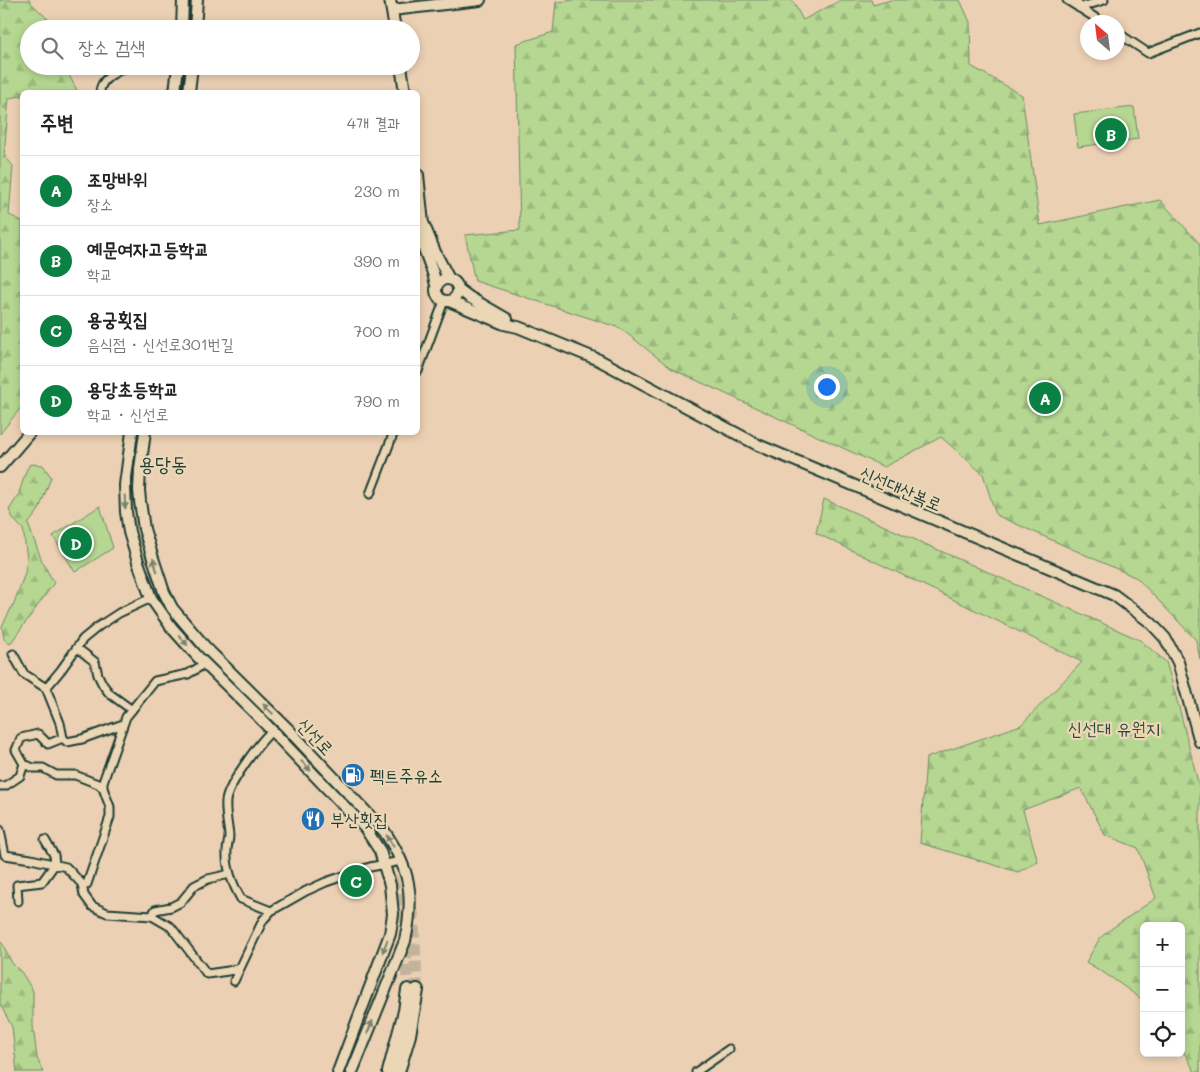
<!DOCTYPE html>
<html lang="ko">
<meta charset="utf-8">
<style>
body{margin:0;font-family:Mali,"Poor Story",sans-serif;background:#f6f6f6;color:#222}
.controls{position:absolute;right:15px;bottom:15px;display:grid;overflow:hidden;border-radius:8px;box-shadow:0 2px 8px #0003}
.controls button{width:45px;height:45px;display:grid;place-items:center;padding:0;border:0;border-bottom:1px solid #e0e0e0;background:#fff;color:#222;font:25px sans-serif}
.compass{position:absolute;left:1080px;top:15px;width:45px;height:45px;border-radius:50%;background:#fff;box-shadow:0 2px 8px #0003;rotate:332deg}
.you{position:absolute;left:826px;top:386px;width:18px;height:18px;margin:-12px;border:4px solid #fff;border-radius:50%;background:#1a73e8;box-shadow:0 0 0 8px #1a73e833}
.badge{display:grid;place-items:center;width:32px;height:32px;border-radius:50%;background:#0b8043;color:#fff;font-size:16px;font-weight:700}
.pin{position:absolute;translate:-50% -50%;border:2px solid #fff;box-shadow:0 1px 5px #0006}
.list{margin:0;padding:0;list-style:none}
h2{display:flex;justify-content:space-between;align-items:center;height:65px;margin:0;padding:0 20px;font-size:21px}
h2 small{font-size:16px;font-weight:400;color:#767676}
.list li{display:grid;grid-template-columns:32px 1fr auto;gap:15px;align-items:center;box-sizing:border-box;height:70px;padding:0 20px;border-top:1px solid #e0e0e0}
.list b{display:block;font-size:19px;white-space:nowrap}
.list p{margin:0;font-size:16px;white-space:nowrap;color:#767676}
.list em{font-size:16px;font-style:normal;color:#767676}
.icon{flex:none;width:28px;height:28px;fill:none;stroke:currentColor;stroke-width:2;stroke-linecap:round;stroke-linejoin:round}
.map{position:relative;flex:none;width:1200px;height:1072px;overflow:hidden}
.search{position:absolute;background:#fff;box-shadow:0 2px 8px #0003;left:20px;top:20px;width:400px;height:55px;display:flex;align-items:center;gap:12px;box-sizing:border-box;padding:0 18px;border-radius:28px;color:#767676;font-size:19px}
.panel{position:absolute;background:#fff;box-shadow:0 2px 8px #0003;left:20px;top:90px;width:400px;height:345px;border-radius:8px}
.map>svg:first-child{display:block}
.green{fill:#b5d791;stroke:#6a8a62}
.forest{fill:url(#forest-firs);stroke:#6a8a62}
.lines{fill:none;stroke-linecap:round;stroke-linejoin:round}
.highway-tunnel{stroke:#c3b39a;stroke-width:12;stroke-dasharray:12 6;stroke-linecap:butt}
.street-casing{stroke:#1f3d34;stroke-width:11}
.secondary-casing{stroke:#1f3d34;stroke-width:14}
.highway-casing{stroke:#1f3d34;stroke-width:16}
.street{stroke:#ebd7b5;stroke-width:7}
.secondary{stroke:#ebd7b5;stroke-width:10}
.highway{stroke:#ebd7b5;stroke-width:12}
.oneway{fill:#7b826e}
.labels{text-anchor:middle;dominant-baseline:central;stroke-width:4.5;stroke-linejoin:round;paint-order:stroke}
.street-label{font-size:18px;fill:#1f3d34;stroke:#ebd7b5}
.park-label{font-size:18px;fill:#2e4c3d;stroke:#ebd7b5}
.poi-label{font-size:18px;fill:#1f3d34;stroke:#ebd7b5;text-anchor:start}
.quarter-label{font-size:20px;fill:#1f3d34;stroke:#ebd7b5}
</style>
<div class="map">
<svg width="1200" height="1072" viewBox="0 0 1200 1072">
<defs>
<pattern id="forest-firs" width="22" height="20" patternUnits="userSpaceOnUse" patternTransform="scale(1.25)"><rect width="22" height="20" fill="#b5d791"/><path d="M5 1l3.5 6h-7zM16 11l3.5 6h-7z" fill="#9bb97e"/></pattern>
</defs>
<rect width="100%" height="100%" fill="#ecd0b3"/>
<filter id="ink" filterUnits="userSpaceOnUse"><feTurbulence type="fractalNoise" baseFrequency=".02" numOctaves="2"/><feDisplacementMap in="SourceGraphic" scale="10" xChannelSelector="R" yChannelSelector="G"/><feConvolveMatrix kernelMatrix="1 2 1 2 8 2 1 2 1" color-interpolation-filters="sRGB"/></filter>
<g filter="url(#ink)">
<path class="green" d="M1134,107L1138,139L1078,147L1074,114Z
M100,506L113,548L75,572L53,536Z"/>
<path class="forest" d="M0,0H30L31,3L51,22L52,29H29V66H64L78,92H22V96L9,98L4,155L13,166L9,215L22,221V406L0,434Z
M576,0H792L803,20L841,0H871L873,5L891,0H960L970,22L971,66L1022,95L1040,225L1160,200L1200,244V659L1196,640L1137,578L996,515L983,474L941,437L884,467L672,369L620,328L475,281L465,235L520,230L516,44L553,32L556,2Z
M30,464L43,465L51,477L39,510L28,524L42,561L54,583L10,644L4,639L2,626L14,603L25,573L27,558L23,529L14,520L9,510L18,496L26,471Z
M824,499L1140,640L1166,662L1180,711L1200,790V1072H1195L1181,1047V926H1144V1001L1112,978L1086,962L1100,938L1111,929L1156,898L1138,848L1105,835L1081,788L1023,810L1038,862L1018,872L920,843L926,758L1021,725L1082,662L816,533Z
M0,942L2,943L12,963L22,973L33,991V1026L37,1058L43,1072H17L12,1027L0,1004Z"/>
<g class="lines">
<path class="highway-tunnel" d="M137,463L134,483V502L139,528L157,588L167,604
M391,877L404,919L408,990
M411,908L413,915L417,990"/>
<g class="street-casing">
<path id="street" d="M1067,0L1102,22
M1077,0L1079,8L1104,0
M1118,33L1148,53L1200,33
M100,92C101,77 117,72 129,66
M418,371L444,301
M370,494L394,432
M77,648L95,662L98,675L103,685L110,694L132,710
M13,654L24,674L46,688
M46,688L61,670L83,639L99,626L119,613L151,598
M63,738L67,742L82,739L123,724
M24,764L33,768H43L56,775H75L98,784L103,788
M0,786H5L20,776L24,764L16,750L21,738L38,734L48,744L63,738L60,723L46,688
M0,830L5,855L31,859L66,867L82,884L84,895L92,906L107,913L152,916L171,927L207,974L228,971L240,968
M83,887L87,884L110,817V807L103,788V782L126,717L155,681L188,674L198,668L203,663
M18,901L17,885L42,882L55,864L54,855L45,840
M271,911L241,899C233,885 226,868 227,851C227,846 229,841 229,836C228,825 225,813 226,801C228,785 259,742 272,731
M152,916L155,910L171,907L181,902L194,886L208,879L230,874
M234,981L263,920L271,911L306,891L326,882L370,867L401,861
M696,1072L729,1049"/>
</g>
<g class="secondary-casing">
<path id="secondary" d="M390,0L395,29
M392,10L480,0
M182,29L183,0
M195,29L197,0
M401,66L405,92
M175,92L178,66
M189,92L192,66
M418,175L423,224L422,233L423,246L433,273L436,285
M424,225L435,252L449,279
M436 290a11 11 0 1 1 22 0a11 11 0 1 1-22 0Z
M458,289L469,297L507,319
M449,301L504,324L518,327L599,360L758,445L1114,595L1150,622L1165,638L1178,662L1200,742
M132,432L125,485L126,512L129,532L138,562L151,598L172,628L198,657L254,712L365,828L380,851L390,885L393,914L390,934L338,1072
M145,432L140,469L139,490L140,501L144,529L151,552L164,592L172,608L206,648L287,728L384,831C410,869 415,895 405,941L352,1072
M0,467L30,432"/>
</g>
<g class="highway-casing">
<path id="highway" d="M389,1072L405,1011L408,990
M398,1072L409,1035L417,990"/>
</g>
<use href="#street" class="street"/>
<use href="#secondary" class="secondary"/>
<use href="#highway" class="highway"/>
</g>
<defs><path id="oneway-solid" d="M-6-.8H1V-3.2L6.5 0L1 3.2V.8H-6Z" transform="scale(1.25)"/></defs>
<g class="oneway">
<use href="#oneway-solid" transform="translate(125 502) rotate(87)"/>
<use href="#oneway-solid" transform="translate(155 565) rotate(-108)"/>
<use href="#oneway-solid" transform="translate(183 640) rotate(49)"/>
<use href="#oneway-solid" transform="translate(268 709) rotate(-135)"/>
<use href="#oneway-solid" transform="translate(306 766) rotate(46)"/>
<use href="#oneway-solid" transform="translate(390 841) rotate(-122)"/>
<use href="#oneway-solid" transform="translate(385 946) rotate(111)"/>
<use href="#oneway-solid" transform="translate(370 1027) rotate(-68)"/>
</g>
</g>
<defs>
<g id="fuel-disc" transform="scale(1.25)"><circle r="9.5" fill="#1f6fb2" stroke="#ebd7b5"/><path d="M-5.5-6h7V0h2V4h1.3V-2.5L3-4.5l.8-.8L6-3V5H2.5V1h-1V6h-7ZM-4.2-4.7v3.2H.2V-4.7Z" fill="#fff"/></g>
<g id="restaurant-disc" transform="scale(1.25)"><circle r="9.5" fill="#1f6fb2" stroke="#ebd7b5"/><path d="M-5-6h1v4h1v-4h1v4h1v-4h1v5L-1.5 .5V6h-2V.5L-5-1ZM5-6V6H3V1.5H1.5Q1.5-4 5-6Z" fill="#fff"/></g>
</defs>
<g fill-rule="evenodd">
<use href="#fuel-disc" x="353" y="775"/>
<use href="#restaurant-disc" x="313" y="819"/>
</g>
<g class="labels">
<g class="street-label">
<text transform="translate(901 488) rotate(23)">신선대산복로</text>
<text transform="translate(316 736) rotate(47)">신선로</text>
</g>
<g class="park-label">
<text x="1114" y="728">신선대 유원지</text>
</g>
<g class="poi-label">
<text x="370" y="775">펙트주유소</text>
<text x="330" y="819">부산횟집</text>
</g>
<g class="quarter-label">
<text x="163" y="463">용당동</text>
</g>
</g>
</svg>
<div class="controls">
<button>+</button>
<button>−</button>
<button><svg class="icon" aria-label="locate" viewBox="0 0 24 24"><circle cx="12" cy="12" r="6"/><path d="M12 2v4M12 18v4M2 12h4M18 12h4"/></svg></button>
</div>
<svg class="compass" viewBox="-18 -18 36 36"><path d="M0-13l5 13h-10z" fill="#e53935"/><path d="M0 13l5-13h-10z" fill="#767676"/></svg>
<div class="you"></div>
<div class="pin badge" style="left:1045px;top:398px">A</div>
<div class="pin badge" style="left:1111px;top:134px">B</div>
<div class="pin badge" style="left:356px;top:881px">C</div>
<div class="pin badge" style="left:76px;top:543px">D</div>
<div class="search"><svg class="icon" aria-label="search" viewBox="0 0 24 24"><circle cx="10" cy="10" r="6"/><path d="M15 15l6 6"/></svg>장소 검색</div>
<section class="panel">
<h2>주변<small>4개 결과</small></h2>
<ul class="list">
<li><span class="badge">A</span><div><b>조망바위</b><p>장소</p></div><em>230 m</em></li>
<li><span class="badge">B</span><div><b>예문여자고등학교</b><p>학교</p></div><em>390 m</em></li>
<li><span class="badge">C</span><div><b>용궁횟집</b><p>음식점 · 신선로301번길</p></div><em>700 m</em></li>
<li><span class="badge">D</span><div><b>용당초등학교</b><p>학교 · 신선로</p></div><em>790 m</em></li>
</ul>
</section>
</div>
